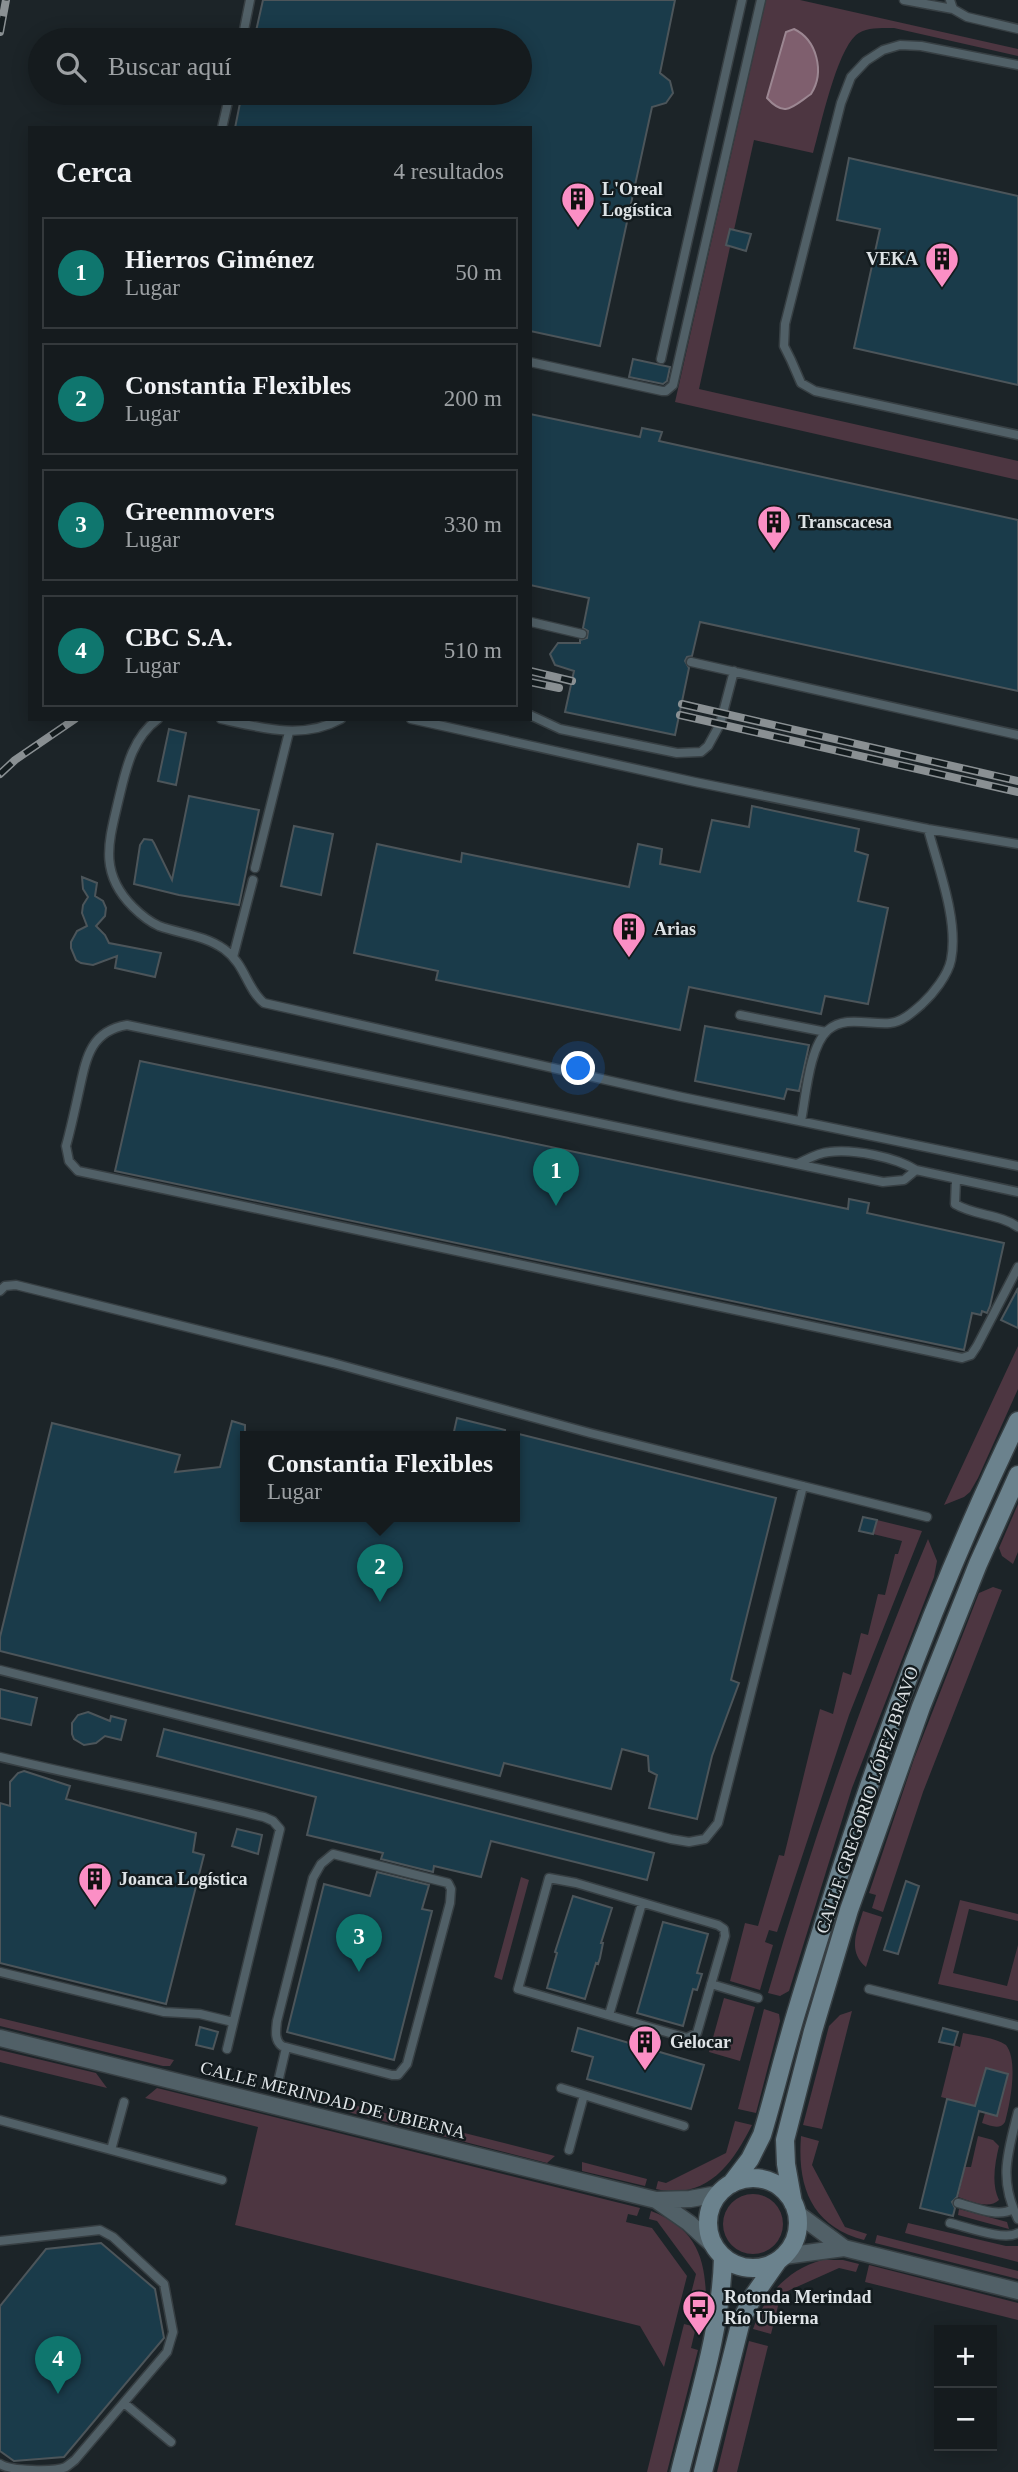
<!DOCTYPE html>
<html lang="es">
<meta charset="utf-8">
<style>
body{margin:0;font-family:"Times New Roman",serif;background:#22282b;color:#f1f3f6}
.controls{position:absolute;right:21px;bottom:21px;display:grid;overflow:hidden;border-radius:0px;box-shadow:0 4px 18px #0003}
.controls button{width:63px;height:63px;display:grid;place-items:center;padding:0;border:0;border-bottom:2px solid #34393c;background:#151b1e;color:#f1f3f6;font:35px sans-serif}
.you{position:absolute;left:579px;top:1069px;width:24px;height:24px;margin:-18px;border:5px solid #fff;border-radius:50%;background:#1a73e8;box-shadow:0 0 0 10px #1a73e833}
.badge{display:grid;place-items:center;width:46px;height:46px;border-radius:50%;background:#0f766e;color:#fff;font-size:23px;font-weight:700}
.pin{position:absolute;translate:-50% -58px;filter:drop-shadow(0 2px 4px #0008)}
.pin::after{content:'';position:absolute;top:37px;width:24px;height:21px;background:inherit;clip-path:polygon(0 0,100% 0,50% 100%)}
.popup{position:absolute;left:240px;top:1431px;width:280px;height:91px;box-sizing:border-box;display:grid;place-content:center;border-radius:0px;background:#151b1e;filter:drop-shadow(0 2px 5px #0005);font-size:23px;white-space:nowrap;color:#9da1a4}
.popup b{font-size:26px;color:#f1f3f6}
.popup::after{content:'';position:absolute;left:50%;top:100%;margin-left:-14px;border:14px solid transparent;border-top-color:#151b1e}
.list{margin:0;padding:0;list-style:none}
h2{display:flex;justify-content:space-between;align-items:center;height:91px;margin:0;padding:0 28px;font-size:30px}
h2 small{font-size:23px;font-weight:400;color:#9da1a4}
.list li{display:grid;grid-template-columns:46px 1fr auto;gap:21px;align-items:center;box-sizing:border-box;height:112px;margin:0 14px 14px;padding:0 14px;border:2px solid #34393c;border-radius:0px}
.list b{display:block;font-size:26px;white-space:nowrap}
.list p{margin:0;font-size:23px;white-space:nowrap;color:#9da1a4}
.list em{font-size:23px;font-style:normal;color:#9da1a4}
.icon{flex:none;width:38px;height:38px;fill:none;stroke:currentColor;stroke-width:2;stroke-linecap:round;stroke-linejoin:round}
.map{position:relative;flex:none;width:1018px;height:2472px;overflow:hidden}
.search{position:absolute;background:#151b1e;box-shadow:0 4px 18px #0003;left:28px;top:28px;width:504px;height:77px;display:flex;align-items:center;gap:18px;box-sizing:border-box;padding:0 24px;border-radius:38px;color:#9da1a4;font-size:26px}
.panel{position:absolute;background:#151b1e;box-shadow:0 4px 18px #0003;left:28px;top:126px;width:504px;height:595px;border-radius:0px}
.map>svg:first-child{display:block}
.green{fill:#4d3641}
.water{fill:#7f5f6e;stroke:#9c8792;stroke-width:2}
.building{fill:#1a3b4a;stroke:#4c555a;stroke-width:2}
.lines{fill:none;stroke-linecap:round;stroke-linejoin:round}
.service-casing{stroke:#373f43;stroke-width:11}
.minor-casing{stroke:#373f43;stroke-width:19}
.secondary-casing{stroke:#373f43;stroke-width:21}
.service{stroke:#516067;stroke-width:8}
.minor{stroke:#516067;stroke-width:16}
.secondary{stroke:#6b828d;stroke-width:18}
.rail-casing{stroke:#8a9093;stroke-width:8}
.rail{stroke:#131b1e;stroke-width:5;stroke-dasharray:16;stroke-linecap:butt}
.labels{text-anchor:middle;dominant-baseline:central;stroke-width:5;stroke-linejoin:round;paint-order:stroke}
.poi-label{font-size:18px;font-weight:bold;fill:#dee3e6;stroke:#131b1e;text-anchor:start}
.street-label{font-size:18px;fill:#dee3e6;stroke:#131b1e}
</style>
<div class="map">
<svg width="1018" height="2472" viewBox="0 0 1018 2472">
<rect width="100%" height="100%" fill="#1c2428"/>
<path class="green" d="M766,0H800L1018,49V56L894,28C882,28 865,27 856,35C836,53 821,125 813,153L754,140L734,230L730,228L726,245L730,247L699,389L1018,461V480L675,402Z
M1018,1346V1389L978,1478L970,1492L964,1497L944,1505Z
M1018,1504V1552L1013,1564L1002,1556L999,1548Z
M877,1520L922,1531L849,1715L777,1932L769,1930L765,1942L773,1945L760,1990L730,1981L745,1923L758,1926L779,1855L784,1856L820,1709L833,1714L843,1672L851,1675L861,1633L868,1635L878,1594L885,1595L895,1554H898L902,1541L873,1534Z
M928,1539L937,1561L934,1577L852,1788L789,1991L780,1996L768,1993C813,1838 866,1687 928,1539Z
M993,1587L1002,1590L923,1792L883,1912L872,1908L876,1895L869,1893L914,1759L979,1593Z
M521,1877L529,1880L502,1980L494,1977Z
M960,1900L1018,1914V1921L969,1909L953,1973L1007,1986L1018,1945V2001L938,1984Z
M863,1911L882,1917L866,1967C847,1951 857,1931 863,1911Z
M724,1998L755,2007L740,2061L709,2052Z
M764,2009L779,2014L780,2021L756,2113L738,2109Z
M852,2011L822,2129L803,2125L829,2026L840,2015Z
M0,2018L174,2060L170,2066H163L0,2026Z
M963,2033C976,2036 994,2037 1006,2045C1018,2060 1011,2100 1005,2122C1000,2130 991,2126 982,2123L985,2113L979,2112V2107L941,2097L954,2045L960,2047Z
M0,2050L96,2073L107,2088L0,2062Z
M157,2088L640,2208L637,2216L628,2214L626,2222L652,2228L687,2276L664,2367L640,2326L235,2225L258,2127L145,2098Z
M286,2088L555,2156L547,2163L289,2097L285,2095Z
M735,2121L752,2125C732,2165 707,2200 656,2189L658,2181L666,2183L726,2153Z
M801,2136L819,2141L812,2165L845,2227L867,2234L864,2240C812,2226 797,2188 801,2136Z
M978,2136L993,2140L999,2146C995,2163 991,2184 999,2200C989,2210 970,2201 958,2197L965,2167H971Z
M582,2162L647,2179L645,2186L582,2171Z
M723 2224a30 30 0 1 1 60 0a30 30 0 1 1-60 0Z
M959,2209L1007,2222L1009,2229L958,2215Z
M651,2211C703,2231 707,2267 706,2317L686,2313L696,2274L657,2221L649,2219Z
M908,2223L1006,2246H1018V2262L905,2233Z
M877,2235L1018,2271V2279L875,2243Z
M822,2260H843L859,2264L856,2272L839,2268L781,2294L771,2334L753,2329C765,2295 787,2270 822,2260Z
M869,2265L1018,2303V2320L865,2282Z
M684,2324L696,2327L691,2348L698,2350L667,2472H647Z
M749,2341L768,2346L737,2472H717Z"/>
<path class="water" d="M794,29C817,40 825,72 811,94C792,107 785,118 767,98L786,32Z"/>
<path class="building" d="M263,0H675L660,73L670,81L673,93L666,103L652,107L600,346L530,331V128H235L242,93H520V40H254Z
M849,158L1018,196V385L854,348L880,229L837,220Z
M730,229L751,234L746,251L726,245Z
M633,359L670,367L667,381L663,384L629,377Z
M530,414L640,437L642,428L662,432L659,441L1018,520V691L700,622L692,656L687,657L685,661L689,668L675,735L565,712L574,671L555,665L550,654L558,643H580V640L587,638L588,631L583,628L589,598L530,585Z
M169,729L186,733L176,785L158,781Z
M189,796L259,810L239,905L179,895L134,884L140,845L144,839L152,840L154,843L172,880Z
M752,806L859,829L855,851L868,855L858,901L888,908L868,1004L825,996L821,1014L689,987L680,1030L436,980L438,971L354,953L377,844L461,862L462,853L629,887L638,844L662,849L660,864L700,872L712,820L749,827Z
M294,826L333,834L321,895L281,886Z
M82,877L97,883L95,896L103,901L106,908L105,916L96,926L105,935L109,943L161,953L155,977L115,968L117,956L93,965L81,963L76,960L71,948V942L77,931L87,926L82,913L83,905L88,897L83,889Z
M705,1026L809,1045L799,1091L787,1089L784,1099L695,1081Z
M140,1061L848,1209L849,1199L869,1203L867,1213L1004,1243L990,1306L987,1313L982,1311L981,1315L972,1313L964,1350L115,1171Z
M1018,1288V1328L1001,1320Z
M457,1418L505,1430L504,1436H453Z
M232,1421L245,1425V1516H515V1433L776,1498L731,1680L739,1683L712,1756L697,1819L649,1808L657,1775L649,1771L648,1756L622,1749L611,1789L504,1763L500,1776L0,1651V1637L52,1423L180,1455L175,1472L220,1467Z
M863,1517L877,1520L873,1534L859,1531Z
M0,1689L37,1698L31,1725L0,1718Z
M88,1712L110,1721L111,1716L126,1720L121,1740L105,1736L96,1743L84,1745L74,1739L72,1734V1723L78,1715Z
M164,1729L654,1853L647,1880L491,1841L481,1877L434,1866L433,1872L381,1859L383,1853L307,1835L316,1797L157,1756Z
M24,1771L70,1786L66,1799L196,1833L193,1852L204,1855L166,2004L0,1963V1803L10,1806V1782L18,1773Z
M237,1829L262,1835L258,1854L232,1846Z
M377,1872L429,1885L422,1909L432,1911L394,2060L287,2032L324,1884L370,1896Z
M906,1881L919,1886L898,1954L884,1950Z
M573,1896L612,1908L601,1943H603L600,1958L598,1964L596,1963L585,1999L547,1988L557,1953L555,1952Z
M663,1922L708,1934L697,1973L702,1974L697,1990L693,1989L683,2026L637,2013Z
M200,2027L218,2032L213,2049L196,2045Z
M578,2028L704,2065L691,2109L587,2079L593,2057L572,2051Z
M943,2028L958,2032L954,2045L939,2042Z
M986,2068L1008,2074L997,2116L979,2111L957,2197L952,2202L955,2208L953,2216L920,2208L947,2099L975,2106Z
M101,2243L155,2289L164,2338L64,2457L14,2461L0,2451V2306L46,2249Z"/>
<g class="lines">
<g class="service-casing">
<path id="service" d="M904,0L953,9
M950,0L953,9L967,17L1018,29
M242,40L250,0
M1018,65L921,46L900,45L883,50L866,61L851,77L841,103L785,324L784,346L791,360L801,383L815,391L1018,435
M222,128L230,93
M661,359L742,0
M530,362L662,391H666L673,385L761,0
M531,622L582,634
M691,662L1018,735
M530,715L560,729L677,753L701,752L708,746L720,724L734,671
M158,719C132,738 126,769 119,798C109,841 98,872 133,907C140,914 150,922 159,926C181,934 204,935 224,949C246,965 246,988 264,1003L682,1097L1018,1166
M221,719C261,728 303,740 341,719
M411,719L695,782L928,829L1018,844
M255,868L289,732
M233,957L253,880
M740,1015L826,1032
M801,1121C806,1096 809,1047 828,1030C845,1015 870,1025 890,1023C902,1022 913,1012 922,1004C933,994 948,975 951,960C959,921 938,867 928,829
M797,1164C808,1159 817,1153 829,1152C854,1149 895,1157 916,1170
M956,1179L955,1204C975,1216 1000,1214 1018,1227
M1018,1192L916,1170L904,1180L883,1182L127,1025C90,1031 86,1059 79,1091C75,1109 71,1128 66,1146L69,1161L78,1171L962,1358L971,1355L977,1346L1018,1267
M0,1291L5,1286L16,1285L333,1363L590,1433L927,1517
M0,1670L671,1839L689,1842L705,1839L718,1823L803,1486
M0,1757C88,1778 176,1795 264,1817L273,1821L280,1829L227,2049
M333,1854L448,1883L451,1889L450,1903L407,2064L398,2075H392L282,2046C274,2040 276,2030 277,2021L313,1878L321,1864Z
M549,1878L576,1883L718,1925L724,1929L725,1936L697,2033L687,2038L518,1989Z
M0,1972L164,2012L200,2014L233,2022
M711,1984L758,1998
M869,1989L1018,2026
M609,2015L642,1903
M279,2078L286,2048
M561,2088L584,2095
M124,2102L111,2150L222,2180
M1018,2112C1008,2152 998,2179 1018,2219
M0,2120L111,2150
M569,2150L584,2095L684,2126
M958,2203C974,2207 998,2218 1013,2209
M950,2223C967,2227 1004,2241 1018,2233
M0,2241L100,2230L113,2237L164,2284L173,2332L167,2352L75,2460C74,2461 67,2466 66,2467C54,2472 10,2471 0,2464
M124,2403L171,2442"/>
</g>
<g class="minor-casing">
<path id="minor" d="M0,2038L656,2200L690,2199L718,2194
M656,2200L689,2223L712,2244
M798,2214L844,2248L1018,2291
M784,2256L844,2248"/>
</g>
<g class="secondary-casing">
<path id="secondary" d="M708 2223a45 45 0 1 1 90 0a45 45 0 1 1-90 0Z
M731,2184L750,2159L762,2135C775,2092 785,2049 798,2007C858,1807 927,1609 1018,1421
M793,2203L786,2164L785,2140L813,2031L849,1910L921,1707L978,1564L1018,1475
M680,2472C697,2402 721,2331 723,2258
M703,2472L741,2321L754,2295L777,2262"/>
</g>
<use href="#service" class="service"/>
<use href="#minor" class="minor"/>
<use href="#secondary" class="secondary"/>
<g class="rail-casing">
<path id="rail" d="M0,32L6,0
M530,671L572,681
M530,682L559,688
M682,704L1018,781
M680,715L1018,792
M0,774L15,760L75,719"/>
</g>
<use href="#rail" class="rail"/>
</g>
<defs>
<g id="building-pin" transform="scale(1.75)"><path d="M0 17L-7.5 6A9.5 9.5 0 1 1 7.5 6Z" fill="#fb8fc5" stroke="#131b1e"/><path d="M-4-6H4V6H1V3H-1V6H-4ZM-2.5-4.3h1.7v1.8h-1.7ZM.8-4.3h1.7v1.8H.8ZM-2.5-1h1.7V.8h-1.7ZM.8-1h1.7V.8H.8Z" fill="#111"/></g>
<g id="bus-pin" transform="scale(1.75)"><path d="M0 17L-7.5 6A9.5 9.5 0 1 1 7.5 6Z" fill="#fb8fc5" stroke="#131b1e"/><path d="M-5-6H5V4H4V6H2V4H-2V6H-4V4H-5ZM-3.5-4V0h7V-4ZM-3.5 1.2v1.5H-2V1.2ZM2 1.2v1.5H3.5V1.2Z" fill="#111"/></g>
</defs>
<g fill-rule="evenodd">
<use href="#building-pin" x="578" y="199"/>
<use href="#building-pin" x="942" y="259"/>
<use href="#building-pin" x="774" y="522"/>
<use href="#building-pin" x="629" y="929"/>
<use href="#building-pin" x="95" y="1879"/>
<use href="#building-pin" x="645" y="2042"/>
<use href="#bus-pin" x="699" y="2307"/>
</g>
<g class="labels">
<g class="poi-label">
<text x="602" y="189">L'Oreal<tspan x="602" dy="21">Logística</tspan></text>
<text x="918" y="259" text-anchor="end">VEKA</text>
<text x="798" y="522">Transcacesa</text>
<text x="654" y="929">Arias</text>
<text x="119" y="1879">Joanca Logística</text>
<text x="670" y="2042">Gelocar</text>
<text x="724" y="2297">Rotonda Merindad<tspan x="724" dy="21">Río Ubierna</tspan></text>
</g>
<g class="street-label">
<text transform="translate(867 1800) rotate(-71)">CALLE GREGORIO LÓPEZ BRAVO</text>
<text transform="translate(333 2100) rotate(14)">CALLE MERINDAD DE UBIERNA</text>
</g>
</g>
</svg>
<div class="controls">
<button>+</button>
<button>−</button>
</div>
<div class="you"></div>
<div class="pin badge" style="left:556px;top:1206px">1</div>
<div class="pin badge" style="left:380px;top:1602px">2</div>
<div class="popup"><b>Constantia Flexibles</b>Lugar</div>
<div class="pin badge" style="left:359px;top:1972px">3</div>
<div class="pin badge" style="left:58px;top:2394px">4</div>
<div class="search"><svg class="icon" aria-label="search" viewBox="0 0 24 24"><circle cx="10" cy="10" r="6"/><path d="M15 15l6 6"/></svg>Buscar aquí</div>
<section class="panel">
<h2>Cerca<small>4 resultados</small></h2>
<ul class="list">
<li><span class="badge">1</span><div><b>Hierros Giménez</b><p>Lugar</p></div><em>50 m</em></li>
<li><span class="badge">2</span><div><b>Constantia Flexibles</b><p>Lugar</p></div><em>200 m</em></li>
<li><span class="badge">3</span><div><b>Greenmovers</b><p>Lugar</p></div><em>330 m</em></li>
<li><span class="badge">4</span><div><b>CBC S.A.</b><p>Lugar</p></div><em>510 m</em></li>
</ul>
</section>
</div>
